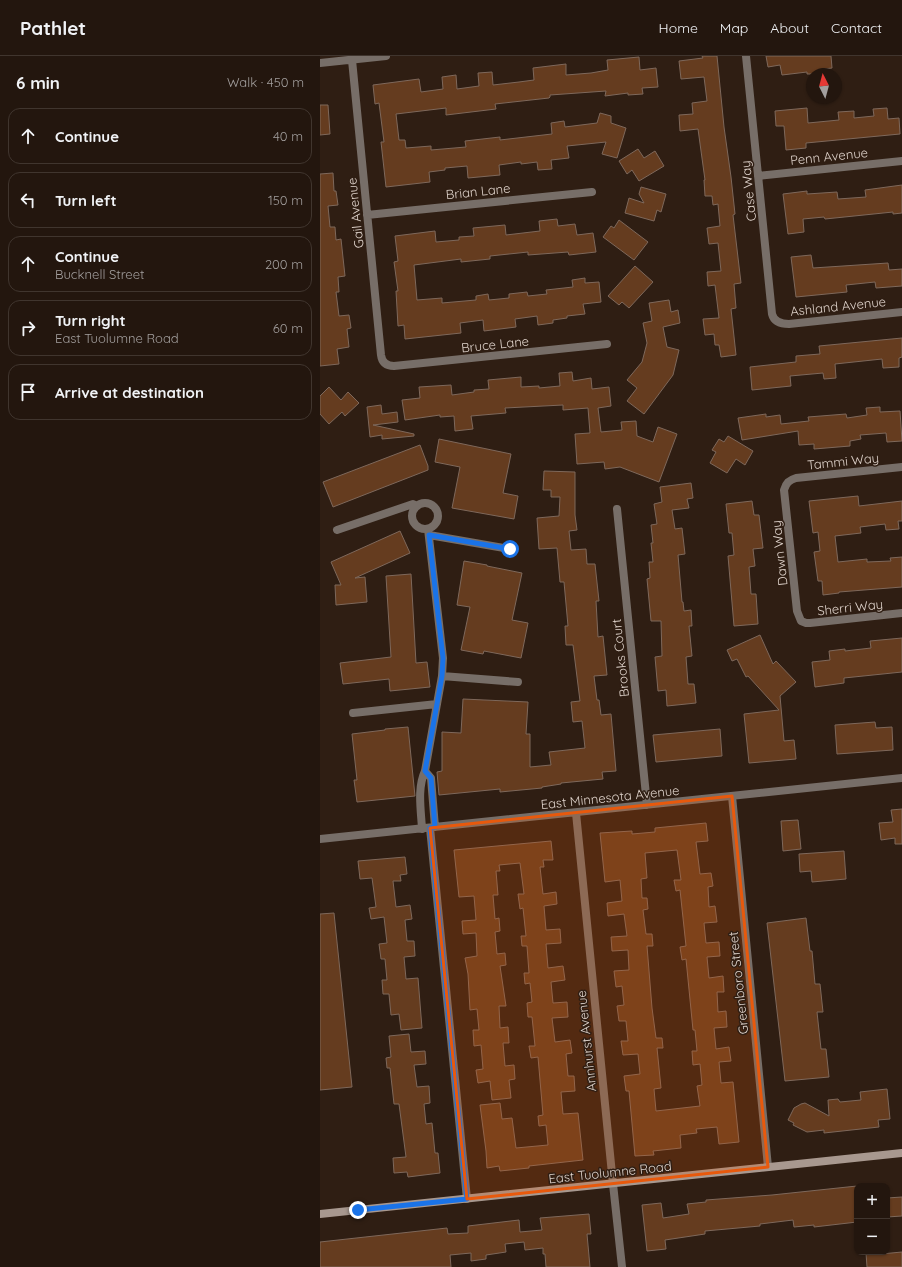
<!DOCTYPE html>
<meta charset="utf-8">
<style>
body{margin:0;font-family:Quicksand,sans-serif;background:#2b1f17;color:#f1f3f6}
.controls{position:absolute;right:12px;bottom:12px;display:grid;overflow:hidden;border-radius:8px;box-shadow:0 1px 3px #0004}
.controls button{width:36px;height:36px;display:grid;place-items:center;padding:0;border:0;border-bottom:1px solid #40352e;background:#23160e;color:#f1f3f6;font:20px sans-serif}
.compass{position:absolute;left:486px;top:12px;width:36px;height:36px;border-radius:50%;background:#23160e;box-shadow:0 1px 3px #0004;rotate:354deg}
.stop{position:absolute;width:12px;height:12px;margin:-9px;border:3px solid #1a73e8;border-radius:50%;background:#fff}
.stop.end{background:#1a73e8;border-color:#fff;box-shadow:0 1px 4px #0008}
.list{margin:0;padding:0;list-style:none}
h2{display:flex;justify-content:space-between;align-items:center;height:52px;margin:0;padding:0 16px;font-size:17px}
h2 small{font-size:13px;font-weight:400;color:#a39f9e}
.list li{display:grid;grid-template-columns:26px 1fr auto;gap:12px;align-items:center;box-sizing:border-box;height:56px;margin:0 8px 8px;padding:0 8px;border:1px solid #40352e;border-radius:12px}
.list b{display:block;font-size:15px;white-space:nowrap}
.list p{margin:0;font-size:13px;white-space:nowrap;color:#a39f9e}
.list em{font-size:13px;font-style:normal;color:#a39f9e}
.icon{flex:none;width:22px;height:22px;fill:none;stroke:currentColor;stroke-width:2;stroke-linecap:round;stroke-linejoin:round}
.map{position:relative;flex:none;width:582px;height:1211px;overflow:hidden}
header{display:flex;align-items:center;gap:24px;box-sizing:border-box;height:56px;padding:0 20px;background:#23160e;border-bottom:1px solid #40352e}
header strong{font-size:19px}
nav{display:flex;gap:22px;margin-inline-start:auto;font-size:14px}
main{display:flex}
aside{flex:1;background:#23160e}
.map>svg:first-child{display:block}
.building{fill:#653c1f;stroke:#7e685b;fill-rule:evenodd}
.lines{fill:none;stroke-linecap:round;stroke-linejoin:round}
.street{stroke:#776e68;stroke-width:8}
.secondary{stroke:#a8988f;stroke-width:8}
.route{stroke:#1a73e8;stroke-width:5}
.marked{fill:#e8590c;fill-opacity:0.2;stroke:#e8590c;stroke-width:3;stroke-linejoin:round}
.labels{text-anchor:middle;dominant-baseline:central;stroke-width:3;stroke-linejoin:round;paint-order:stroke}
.street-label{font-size:13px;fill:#dfd3cb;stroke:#2f1e13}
</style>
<header>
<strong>Pathlet</strong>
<nav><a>Home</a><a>Map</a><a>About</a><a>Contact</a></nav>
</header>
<main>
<aside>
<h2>6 min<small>Walk · 450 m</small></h2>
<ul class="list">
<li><svg class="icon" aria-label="ahead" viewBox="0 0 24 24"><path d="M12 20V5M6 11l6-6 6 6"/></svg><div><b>Continue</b></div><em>40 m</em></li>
<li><svg class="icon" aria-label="left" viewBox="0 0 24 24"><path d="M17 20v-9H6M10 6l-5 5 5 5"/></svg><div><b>Turn left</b></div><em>150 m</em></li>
<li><svg class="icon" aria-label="ahead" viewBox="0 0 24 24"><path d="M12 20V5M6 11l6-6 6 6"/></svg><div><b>Continue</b><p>Bucknell Street</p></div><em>200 m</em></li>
<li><svg class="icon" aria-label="right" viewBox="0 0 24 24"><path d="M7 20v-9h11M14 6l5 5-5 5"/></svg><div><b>Turn right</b><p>East Tuolumne Road</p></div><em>60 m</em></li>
<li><svg class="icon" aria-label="arrive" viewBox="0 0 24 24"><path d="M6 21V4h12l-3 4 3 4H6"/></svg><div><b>Arrive at destination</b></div></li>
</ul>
</aside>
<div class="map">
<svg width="582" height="1211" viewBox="0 0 582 1211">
<rect width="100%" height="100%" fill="#2f1e13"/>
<path class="building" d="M382,0H397L404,71L411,121L415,158L413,159L421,227L414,228L416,252L411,253L416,299L401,301L399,289H395L394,278L385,279L383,263L399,262L395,229L388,230L387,216L401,215L398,187L389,188L387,172L400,170L398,148L393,149L392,140H385L384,124H385L378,73L360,75L359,59L373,58L372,47L387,45L384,21L361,23L359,5L383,2Z
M446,0H511L512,12L504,13V18H487V16L462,19L460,9L448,11Z
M319,1L320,14L336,12L338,31L322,32L323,38L308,39V37L285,40L286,35L230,39V41L229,42L175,48L176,53L126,59V52L76,58L79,84H85L86,92L111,90V94L146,91L145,85L180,81V84L232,78L231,67L244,65L245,71L277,67L280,57L291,60V67L306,72L297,102L282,98L286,86L247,90L249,102L231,104L232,113L218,114L217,106L201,108V106L179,109L180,119L148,122L147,110L125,112V114L109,116L110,126L66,131L61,86H64L59,47L55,48L53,29L99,23L101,36L123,33L122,21L136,19L137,33L159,30L158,17L172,16L173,29L199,26L214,24L213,12L246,8V19L271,17L288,14L287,4Z
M0,49H8L10,78L0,79Z
M487,52L488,67L519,64L518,56L534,55V62L554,60L553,53L567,52L568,63L579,62L580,78L486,87V92L466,94L464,70H456L455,55Z
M318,93L324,102L335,95L344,110L319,125L312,114L307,118L299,105Z
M13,117L14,135H16L18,149L8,150L10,171H15L16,184L21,183L25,220L18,221L19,236H16L19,260L29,259L31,272L27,273L29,291L17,293L19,308L0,310V118Z
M582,129V157L573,158V156L505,163L504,161L483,163L484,176L468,178L463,138L487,135V138L517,136L518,143L546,141L545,134Z
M321,131L346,138L341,156L337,154L334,165L305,157L309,142L324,147L319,138Z
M237,163L238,170L255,168L257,179L273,177L276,196L249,199L248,196L208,199V196L170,200V203L141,206V203L94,209L97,244L122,242V247L156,244V240L168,238L169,244L189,242V238L207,236L208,240L227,238L226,234L253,231L252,224L265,222V227L279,226L281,246L263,248L265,258L247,260V262L233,264V267L218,269L217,260L195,263L196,271L164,275L163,264L140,267L141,277L85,283L84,269L78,270L76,235H78L74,206L78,205L75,180L115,175L116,186L139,184V181L154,180L153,172L185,169L186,179L220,175L219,165Z
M299,164L328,186L314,204L283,181L291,170L294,172Z
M491,199L493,212L568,207L569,214L582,213V230L556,232L555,226L526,229L527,236L476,241L471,201Z
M315,210L333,226L309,252L302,246L299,249L288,240Z
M349,244L351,256L358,254L360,267L343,271L347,291L359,294L353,319L324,358L307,345L317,332L307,324L322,306L327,287L323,267L332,265L329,247Z
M582,282V301L579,302V311L563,312L562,303L515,308L516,322L504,323L503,317L470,320L471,330L432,334L430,311L476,306V300L500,298L499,290Z
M252,316L253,325L271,322L272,333L289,331L291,350L278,352L281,376L302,374L301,366L316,365L317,380L333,386L338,371L357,378L339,426L300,411L285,413L284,406L257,408L255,378L270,377L268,352L243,354V349L185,352L186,357L151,360L153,373L135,375L134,360L120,361V359L85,364L82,344L100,342L99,331L131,329L132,339L154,336V334L169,333L168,324L201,321V331L219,330V332L240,330L239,317Z
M9,331L21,344L28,336L39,347L25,360L22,356L9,368L0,358V340Z
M61,349L62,358L77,356L78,366L53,369L94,378V380L62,383V379L50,381L47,351Z
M560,351V356L580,355L582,385L567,386L566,377L540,379L541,383L530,385V390L494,393V388L479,389L478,375L422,384L418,362L446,358V361L460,359L461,368L489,365L488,361L526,358L527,362L547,359L546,352Z
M408,380L433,395L425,409L416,403L407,417L390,407L396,396L392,394L399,383L404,386Z
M119,383L191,398L183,437L198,440L194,463L132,452L140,411L115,406Z
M100,389L108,410V414L13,451L3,426Z
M224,415L255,416V459L257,474L249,475L251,494L266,493L267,508H275L279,545H276L278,581L283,580L287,619L274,620L277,644H279L281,659L291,658L296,715L282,716L283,723L241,727V728L222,731V732L180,736V733L119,739L117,716L122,715V676L141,677L143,643L208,646L206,678H210V711L231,709L229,696L265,692L262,665L253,666L251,646L260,645L253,589H246L245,570H248L244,526H240L237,492L219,493L217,462L239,460L240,441H231V434H223Z
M371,427L373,442L367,443L369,452L352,454L355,473L362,472L365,498L358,499L362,546H363L364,555L371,554L372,570H369L372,600L366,601L368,628H374L376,647L347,650L346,634L338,635L335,601L342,600L341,565H331L327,523L330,522L329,506H333L331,487H333L331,469L337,468L334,448L342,446L340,431Z
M538,440L539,450L582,445V465H578L579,473L566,474L565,468L540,471L541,477L515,480L518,506L547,503V506L571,505L570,502L582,501V531L519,536V537L503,539L502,525H498L494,496L500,495L498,476L493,477L489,445Z
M432,445L434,459H439L443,492L433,493L435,510L429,511L431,538H436L438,568L414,570L408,500L414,499L412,477H409L406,448Z
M80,475L90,497L35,522L45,521L47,546L16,549L15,529H21L11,506Z
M144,505L167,509V510L202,517L192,564L208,567L201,602L164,595L163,598L141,594L150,551L137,549Z
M91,518L96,607L107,606L110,631L70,635L69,623L23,628L20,607L71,601L66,520Z
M440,579L453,608L456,605L476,626L460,640L464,685L474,684L476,703L429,707L424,658L459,654L428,620L426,621L417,603L412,605L407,594Z
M582,582V616L524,622V627L495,631L492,606L510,604L509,595L525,593V595L551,592L550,585Z
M555,666L556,672L572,671L573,694L517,698L515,669Z
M88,671L95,740L37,746L34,724H37L32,678L65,674V673Z
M400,673L402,700L336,706L333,679Z
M582,753V788H575V782L561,784L559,767L573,766L571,754Z
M478,764L481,793L463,795L461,765Z
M386,767L388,785L376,786L380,818L391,817L393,830L388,831L389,851L395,850L397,866L384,867L386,887L399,886L400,900L387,901L389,922L403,920L404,936H397L398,956L406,955L407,971L394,972L396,993L409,991L411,1005L399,1006L401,1027L413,1026L419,1086L399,1088L397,1071L376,1073L377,1077L360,1079L361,1092L333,1095L334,1099L315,1100L309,1035H306L304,1020L320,1018L318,998L303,999L301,985H308L306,965H299L297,950L304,949L302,930L296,931L294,915L309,914L308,894L292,895L291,881L307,880L304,858L288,860L287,847L302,845L300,824L285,826L280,777L312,775V778L335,776V772ZM357,794L361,824H354L356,835L360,834L366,890L360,891L362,904L366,903L373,974H375L377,995H372L373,1009L380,1008L382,1029L377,1030L380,1050L336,1055L334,1033L341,1032L337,992H343L342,982H336L332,952L327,890H333L332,878H326L323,854L328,853L327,842H322L321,823L327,822L325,797Z
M231,785L233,804H223L224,811H220L223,838L236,836L237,848L224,850L226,874L240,873L241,887L226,888L228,912L243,910L245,924L231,926L233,947L247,946L248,961L232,962L235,986L250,984L252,997L246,998L248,1020H254L255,1035L241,1036L243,1058L258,1057L263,1104L209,1110V1112L180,1115L179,1110L167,1112L166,1095L160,1049L180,1047L182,1063L192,1062L196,1092L228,1089L226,1069L219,1070L218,1060L223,1059L218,1001L211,1002L209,990H215L212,961H208L207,947L212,946L210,927L205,928L204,917H209L207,890H202L201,880H206L203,852L200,853L198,838H204L200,807L179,809L180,815H176L178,839H173L175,863L179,862L180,875L175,876L177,898L185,897L186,909L180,910L186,950H179L180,972L188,971L189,987H183L185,1010L194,1009L195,1023L189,1024L191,1042L172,1044L170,1025L158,1027L156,1014L163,1013L161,989L154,990L153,974H159L157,953L150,954L148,918L145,902L157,900L156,877L143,878L142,865L156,864L154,840L139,841L134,794Z
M524,795L526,823L492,826L491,815L480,816L479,798Z
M85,801L87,818L80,819L81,825H73L76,851L90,849L92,863L85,864L87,885H94L95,900L84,901L86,923L98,922L102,972L81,974L79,958L71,959L69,938H63L62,924H67L65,903H61L59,888L67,887L64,861L51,863L49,852L56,851L52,822L40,823L38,805Z
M14,857L32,1031L0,1034V858Z
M486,862L490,895H492L495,928H500L503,956H497L501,993H506L509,1021L465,1025L447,867Z
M89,978L91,996L105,995L106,1008L94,1009L97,1031L109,1030L110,1047L104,1048L106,1068L112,1067L115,1097H118L120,1117L88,1121L87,1116L74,1117L73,1102L86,1101L79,1048H74L70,1012H67L66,1002L71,1001L69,980Z
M567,1033L570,1063L558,1064L559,1071L504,1077V1074L487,1076L473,1069L474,1067L468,1064L474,1052L481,1048L485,1047L509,1060L508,1044L518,1043L520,1046L541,1044L540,1036Z
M537,1130V1166L494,1171V1169L474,1171L473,1164L440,1168V1170L385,1175V1178L345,1184L346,1193L327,1195L322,1149L341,1147L343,1162L369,1158L367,1148L386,1146V1144L452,1139Z
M582,1141V1160L567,1161V1142Z
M269,1158L271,1178H267L270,1211H226L225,1198H223V1192L205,1194L204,1186L185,1188L186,1196L166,1199V1203L151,1205V1197L130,1199L131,1211H0V1186L127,1172L128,1178L148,1177V1170L199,1164L200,1176L222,1174L220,1162Z
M561,1196V1198L582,1196V1211H547L546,1197Z"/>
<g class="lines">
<path class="street" d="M426,0L452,258C454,266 461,268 469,268L582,256
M32,4L61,299C62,307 67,310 74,310L287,288
M0,7L66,0
M438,120L582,105
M47,159L272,136
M582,411L476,422C469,424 466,427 464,434L477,555L481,565L486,567H490L582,557
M92 460a13 13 0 1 1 26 0a13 13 0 1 1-26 0Z
M297,453L327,749
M17,474L90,449L93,448L97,450
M109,479L190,493
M122,620L198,626
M33,657L117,648
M105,715L111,722L115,771
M412,740L448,1111
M256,757L293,1128L302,1211
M110,772L147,1143
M102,773C101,754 97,732 105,715L122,620L123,602L108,473
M0,783L582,722"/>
<path class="secondary" d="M0,1158L582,1097"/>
</g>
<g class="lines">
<path class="route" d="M38,1154L147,1143L110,772L115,771L111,722L105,715L122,620L123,602L109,479L190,493"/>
</g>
<path class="marked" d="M412,740L448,1111L147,1143L110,772Z"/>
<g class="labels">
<g class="street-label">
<text transform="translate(509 100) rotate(-6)">Penn Avenue</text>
<text transform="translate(158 135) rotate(-6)">Brian Lane</text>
<text transform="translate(428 135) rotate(-96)">Case Way</text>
<text transform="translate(35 157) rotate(-96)">Gail Avenue</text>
<text transform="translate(518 250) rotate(-6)">Ashland Avenue</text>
<text transform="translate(175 288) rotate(-6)">Bruce Lane</text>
<text transform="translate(523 405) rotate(-6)">Tammi Way</text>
<text transform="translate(459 497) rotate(-96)">Dawn Way</text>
<text transform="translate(530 551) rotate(-6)">Sherri Way</text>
<text transform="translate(300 602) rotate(-96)">Brooks Court</text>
<text transform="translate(290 741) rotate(-6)">East Minnesota Avenue</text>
<text transform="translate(418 927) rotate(-96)">Greenboro Street</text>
<text transform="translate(266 985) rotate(-96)">Annhurst Avenue</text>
<text transform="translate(290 1116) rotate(-6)">East Tuolumne Road</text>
</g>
</g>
</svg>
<div class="controls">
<button>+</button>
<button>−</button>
</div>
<svg class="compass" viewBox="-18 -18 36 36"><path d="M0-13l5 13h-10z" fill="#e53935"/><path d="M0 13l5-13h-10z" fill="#a39f9e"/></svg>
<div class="stop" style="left:190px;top:493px"></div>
<div class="stop end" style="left:38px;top:1154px"></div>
</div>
</main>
